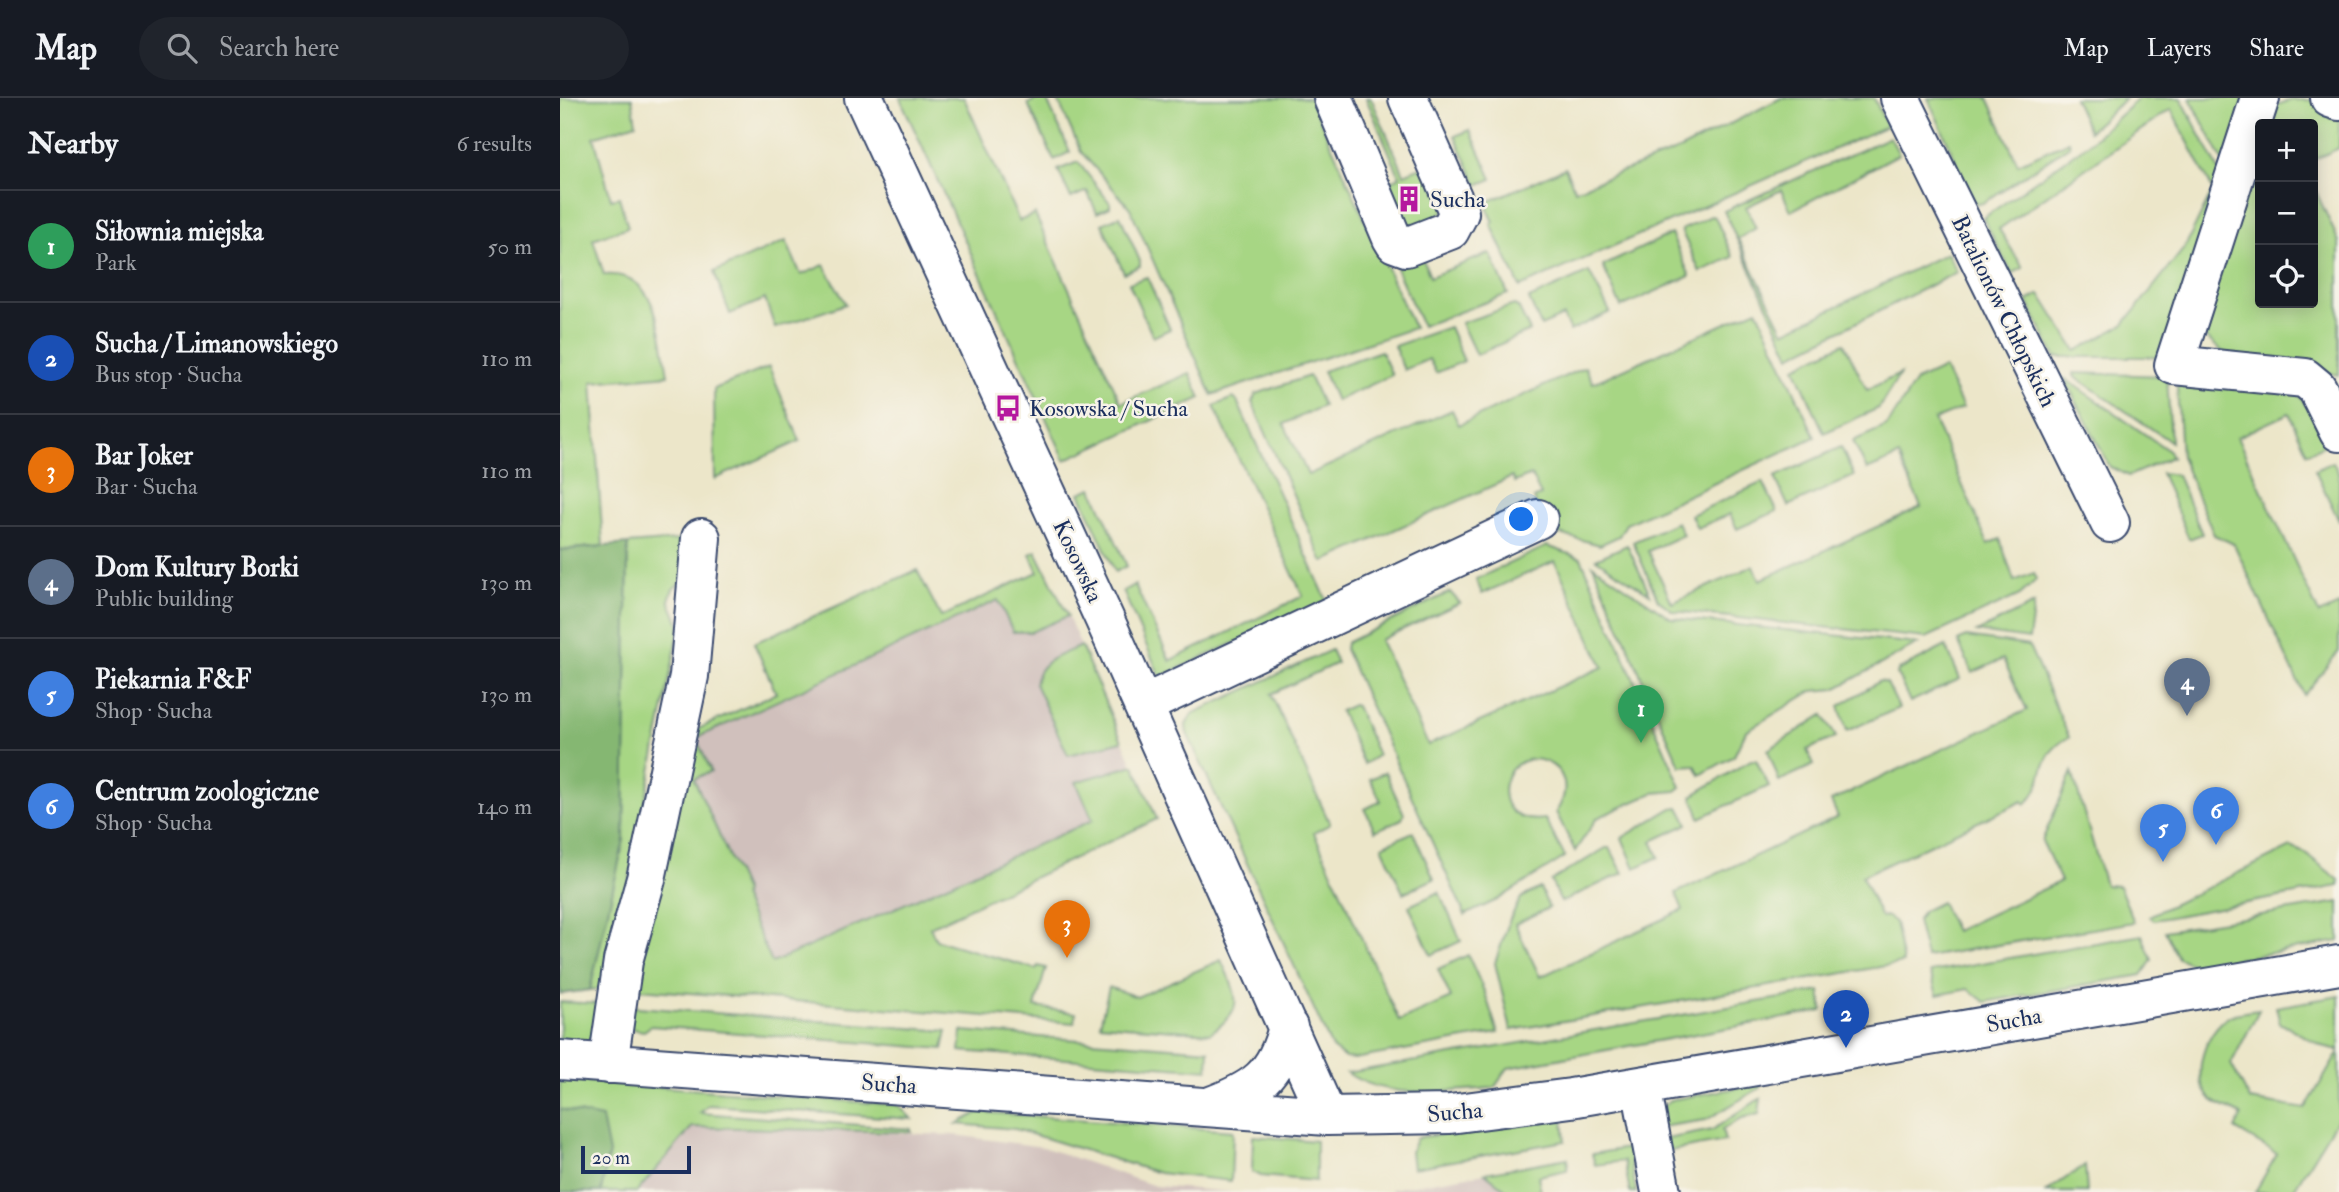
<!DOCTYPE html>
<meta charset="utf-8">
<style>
body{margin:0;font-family:"IM FELL Double Pica",serif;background:#20242c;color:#f1f3f6}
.controls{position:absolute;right:21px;top:21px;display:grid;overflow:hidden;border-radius:7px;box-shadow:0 4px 18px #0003}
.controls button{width:63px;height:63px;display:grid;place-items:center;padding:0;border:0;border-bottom:2px solid #363941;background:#171b24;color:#f1f3f6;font:35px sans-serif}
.scale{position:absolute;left:21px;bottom:18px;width:110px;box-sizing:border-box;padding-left:7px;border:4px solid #1b2f5e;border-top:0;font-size:19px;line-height:24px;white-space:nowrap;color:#1b2f5e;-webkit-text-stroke:5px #f7f3e8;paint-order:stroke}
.you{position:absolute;left:962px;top:422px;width:24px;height:24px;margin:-18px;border:5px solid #fff;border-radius:50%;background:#1a73e8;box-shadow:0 0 0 10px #1a73e833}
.badge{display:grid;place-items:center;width:46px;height:46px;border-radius:50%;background:#d690ce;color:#fff;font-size:23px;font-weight:700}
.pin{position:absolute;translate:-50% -58px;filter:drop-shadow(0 2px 4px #0008)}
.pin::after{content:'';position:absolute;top:37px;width:24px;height:21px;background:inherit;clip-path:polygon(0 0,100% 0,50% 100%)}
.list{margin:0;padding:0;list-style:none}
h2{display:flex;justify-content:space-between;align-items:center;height:91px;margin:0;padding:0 28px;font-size:30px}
h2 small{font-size:23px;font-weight:400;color:#9ea1a6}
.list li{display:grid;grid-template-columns:46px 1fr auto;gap:21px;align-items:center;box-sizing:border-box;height:112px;padding:0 28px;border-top:2px solid #363941}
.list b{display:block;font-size:26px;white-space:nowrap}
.list p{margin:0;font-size:23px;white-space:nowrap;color:#9ea1a6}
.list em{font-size:23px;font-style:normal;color:#9ea1a6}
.icon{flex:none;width:38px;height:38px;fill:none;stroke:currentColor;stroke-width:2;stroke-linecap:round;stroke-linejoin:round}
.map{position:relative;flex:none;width:1779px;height:1094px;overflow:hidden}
header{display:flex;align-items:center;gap:42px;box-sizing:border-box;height:98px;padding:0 35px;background:#171b24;border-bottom:2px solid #363941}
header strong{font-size:33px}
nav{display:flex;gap:38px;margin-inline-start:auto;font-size:24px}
.search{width:490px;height:63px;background:#20242c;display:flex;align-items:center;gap:18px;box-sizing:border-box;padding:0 24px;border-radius:38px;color:#9ea1a6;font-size:26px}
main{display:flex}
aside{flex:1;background:#171b24}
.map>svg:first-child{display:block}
.industrial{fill:#d0c0bc}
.green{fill:#a7d684;stroke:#618271;stroke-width:2}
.forest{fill:#85b772;stroke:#507368;stroke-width:2}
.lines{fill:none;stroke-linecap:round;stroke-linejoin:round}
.minor-casing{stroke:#3a4a6e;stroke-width:42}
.minor{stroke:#fff;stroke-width:38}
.labels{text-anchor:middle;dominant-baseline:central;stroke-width:5;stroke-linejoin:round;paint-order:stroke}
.poi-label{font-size:23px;fill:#1b2f5e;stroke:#f7f3e8;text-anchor:start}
.street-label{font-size:23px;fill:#1b2f5e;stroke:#f7f3e8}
</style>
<header>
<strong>Map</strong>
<div class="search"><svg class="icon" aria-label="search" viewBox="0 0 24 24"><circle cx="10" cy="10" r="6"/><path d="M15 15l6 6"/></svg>Search here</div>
<nav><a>Map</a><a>Layers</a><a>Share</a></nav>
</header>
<main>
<aside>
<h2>Nearby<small>6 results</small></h2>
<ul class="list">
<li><span class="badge" style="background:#2e9e5b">1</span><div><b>Siłownia miejska</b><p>Park</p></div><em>50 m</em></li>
<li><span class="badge" style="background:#1a4fb4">2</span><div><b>Sucha / Limanowskiego</b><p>Bus stop · Sucha</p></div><em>110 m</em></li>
<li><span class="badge" style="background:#e8710a">3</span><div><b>Bar Joker</b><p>Bar · Sucha</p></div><em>110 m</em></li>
<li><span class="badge" style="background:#5c6f8a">4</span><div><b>Dom Kultury Borki</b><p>Public building</p></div><em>130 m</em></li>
<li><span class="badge" style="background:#3f7fe0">5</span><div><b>Piekarnia F&amp;F</b><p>Shop · Sucha</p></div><em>130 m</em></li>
<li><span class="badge" style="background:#3f7fe0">6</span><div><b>Centrum zoologiczne</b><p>Shop · Sucha</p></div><em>140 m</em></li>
</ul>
</aside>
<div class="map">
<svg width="1779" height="1094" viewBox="0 0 1779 1094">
<rect width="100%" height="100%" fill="#f7f3e8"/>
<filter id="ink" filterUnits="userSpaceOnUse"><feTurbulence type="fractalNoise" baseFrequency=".0143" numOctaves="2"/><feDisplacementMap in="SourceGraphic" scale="14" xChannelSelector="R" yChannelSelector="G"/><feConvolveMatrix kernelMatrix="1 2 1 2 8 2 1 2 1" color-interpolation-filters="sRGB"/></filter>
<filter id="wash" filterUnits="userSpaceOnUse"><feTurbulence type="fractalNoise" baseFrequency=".00686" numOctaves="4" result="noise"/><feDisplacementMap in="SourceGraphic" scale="28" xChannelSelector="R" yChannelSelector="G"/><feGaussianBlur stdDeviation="1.57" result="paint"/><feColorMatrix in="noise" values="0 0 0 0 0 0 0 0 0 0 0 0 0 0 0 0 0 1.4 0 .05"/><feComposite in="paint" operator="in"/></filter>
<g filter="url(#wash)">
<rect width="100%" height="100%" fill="#ece6c9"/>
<path class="industrial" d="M438,502L465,535L508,518L597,721L212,865L182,800L184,792L134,681L151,673L136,640Z
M132,1029L395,1037L483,1049L595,1088L674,1094H77Z
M925,1075L949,1094H832L831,1091Z"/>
<path class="green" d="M0,0H72L76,25L34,39L51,101L59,99L68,129L33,141L44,177C98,171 101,238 108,277L32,284L43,448L0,452Z
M340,0H404L459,123L475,116L561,305L630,275L641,300L505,362Z
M479,0H486L510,54L494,62L468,6Z
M497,0H750L854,230L652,297L570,110L521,54Z
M806,0H811L844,76L866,67L885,112L851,139L820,88L840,79Z
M1221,0H1314L1327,28L960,189L931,126L934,124L925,105L1005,70L1015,92L1121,51Z
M1368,0H1428L1458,66L1509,43L1510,47L1423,105L1415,106Z
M1514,0H1566L1529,33Z
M1579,0H1621L1665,84L1608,259H1495L1467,203L1480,196L1516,253L1564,226L1625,149L1653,92L1611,11L1439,131L1463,170L1452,176L1423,120L1528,46Z
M1630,0H1690L1668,73Z
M1732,2H1755L1779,10V50L1753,62V26H1704L1710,9Z
M910,32L932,81L917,87L895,38Z
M1700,38V205H1753V87L1779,144V277L1664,255L1642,236Z
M1330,39L1339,56L1231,113L1221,92L1186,109L1196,130L1178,141L1224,234L1387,155L1397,174L1230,258L1164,113Z
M518,64L550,105V109L537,115L527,93L511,100L498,72Z
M560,118L580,163V168L564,175L542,126Z
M1151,118L1155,119L1173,159L1140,174L1121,132Z
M1111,136L1130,178L1061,209L1043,168Z
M226,143L241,177L264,167L286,206L215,230L205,201L170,216L154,174Z
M930,155L948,196L862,228L836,170L862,159L870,179Z
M1029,174L1050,214L1010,233L1003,218L981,228L969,201Z
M587,179L610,231L593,239L569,185Z
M954,207L958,209L970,233L916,257L901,225Z
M1197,211L1255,339L1066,426L1059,438L1040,447L988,433L974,401L981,397L971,377L955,384L952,379L763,464L692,304L696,296L749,278L763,308L724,326L748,377L892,312L899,327L1025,269L1033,285Z
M889,229L904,263L876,275L869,261L844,272L834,248Z
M1284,245L1307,292L1340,276L1319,310L1264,335L1235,269Z
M821,253L832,277L776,303L763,273Z
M209,269L240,343L155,381L154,291Z
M1384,270L1403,310L1374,322L1428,446L1440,441L1454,483L1474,475L1476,482L1460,497L1366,540L1113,513L1098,502L1073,444L1117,424L1123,437L1088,453L1112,505L1193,468L1200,482L1361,409L1339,358L1307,372L1293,343L1327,328L1356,283Z
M1514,275L1607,278L1611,344L1514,278Z
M1504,280L1609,353L1612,359L1569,378L1550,369Z
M1620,280L1739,297L1752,316L1765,347L1747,355L1729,315L1677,339L1759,516L1779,507V553L1744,597L1674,446L1654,437L1621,359L1617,287Z
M673,300L677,303L767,503L600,579L563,493L575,487L610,563L743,498L654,308Z
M1281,349L1294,378L1228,408L1215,379Z
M1773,364L1779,376V423L1755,372Z
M1601,375L1617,377L1642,436L1629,441Z
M1203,384L1217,413L1177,431L1170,416L1137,430L1131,417Z
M532,390L567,468L555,474L520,395Z
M131,441L122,483L113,491L109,502L120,528L48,890L30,892L64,742L68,446Z
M1067,447L1090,496L1036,461Z
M987,448L1021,460L1121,689L1116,693L1093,695L1037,720L1015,753L996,714C1029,665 956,640 945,685C943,694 945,704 950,711C959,722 972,723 985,721L1005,759L937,802L905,817L785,551L786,545L890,494L900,505L820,542L868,647L1043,569L995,463L922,496L916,481Z
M476,453L508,518L471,534H453L438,502L136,640L151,673L134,681L184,792L183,800L212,865L533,722L516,684L574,667L597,721L370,829L376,842L476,871L478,868L486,870L475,909L516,915L514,925L67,890L138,631L216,595L194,545L357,472L381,519L478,474L470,456Z
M1033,467L1111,520L1358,546L1275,591L1252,593L1186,633L1174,658L1140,677L1135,667L1120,668Z
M1474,506L1469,541L1417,534L1468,509Z
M1406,539L1469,548L1509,639C1473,659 1489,687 1465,706L1463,703L1302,778L1321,820L1326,818L1335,824L1343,865L951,932L935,865L950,821L961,800L980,790L989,810L955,826L980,879L1123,812L1116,795L1278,719L1271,703L1467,612L1443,561L1412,575L1398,543Z
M521,548L562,643L508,657L475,586C478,562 501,557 521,548Z
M1386,548L1400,581L1350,604L1337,576L1339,572Z
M771,552L777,565L711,596L770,726L754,735L839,923L891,900L878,871L908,857L925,895L938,935L794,961L785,960L772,950L627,635L626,627L632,616Z
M1320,583L1327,585L1339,610L1287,633L1279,608Z
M793,607L796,608L818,657L804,666L780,613Z
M1263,617L1276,639L1247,652L1254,667L1219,683L1208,652Z
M1191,662H1196L1209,688L1140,720L1132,698Z
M825,674L844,716L842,721L815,733L805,711L821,703L810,681Z
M1512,674L1545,787L1559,788L1574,824L1366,859L1357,823L1363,813L1381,804L1395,833L1501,783L1482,743Z
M1119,709L1128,726L1092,743L1099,759L1075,770L1062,740L1112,710Z
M853,734L874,781L843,795L822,748Z
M1731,749L1745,755L1779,782V788L1594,822L1589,818Z
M1046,750H1050L1063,775L1001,804L991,783Z
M879,794L901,843L871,857L849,808Z
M1779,804V843L1637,868L1618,860L1605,833Z
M1582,837L1592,862L1582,877L1425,904L1408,891L1377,897L1370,874Z
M661,862C677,897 687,911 650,935L540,926L549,889L577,899Z
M1260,893L1263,913L948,970L934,990C887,993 829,1003 787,975Z
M1779,898V952L1762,948L1720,925L1716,909Z
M0,904L45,906L41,932L30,944L0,941Z
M65,908L387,933L383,951L91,928L84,933L65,930Z
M1699,912L1671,966L1690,1002L1745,1011L1779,954V1018L1732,1094H1695L1717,1056L1675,1031L1682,1017C1670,1011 1652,1006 1645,994C1632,970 1649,927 1672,917C1680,914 1691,913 1699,912Z
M402,933L649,952L648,972L400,953Z
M0,981L338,1007L352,1021L149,1007L140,1015L351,1031V1034L132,1029L77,1094H0Z
M1200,986V990L1146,1022L1100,1029L1102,1009L1110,1002Z
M1201,1000L1199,1016L1182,1020L1162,1032L1165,1043L1110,1053L1102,1042L1152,1032Z
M419,1014L673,1033L671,1083L599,1075L455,1031L397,1026Z
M1003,1020L1005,1043L853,1070L851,1054L856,1041L861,1039Z
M693,1038L756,1043V1083L701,1078L692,1074Z
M1068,1050L1076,1094H1070L1064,1063L1035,1067L1032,1056Z
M1008,1060L1007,1072L978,1078L981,1094H949L925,1075Z
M1525,1067L1527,1094H1486Z"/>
<path class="forest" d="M68,446L64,742L30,892L0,896V452Z
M0,1011L42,1020L49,1055L41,1094H0Z"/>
</g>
<g filter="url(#ink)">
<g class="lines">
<g class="minor-casing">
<path id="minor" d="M304,0L544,520L767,1018
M773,0L832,140L835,145L846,149L890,132L899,115L848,0
M1340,0L1550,425
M1700,0L1614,267L1745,280L1757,290L1779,334
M1770,0L1779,3
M583,607L978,421
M0,962L767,1018L890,1016L1011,1000L1779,867
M48,966L63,863L86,781L129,578L141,440
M1081,988L1101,1094
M648,1009C695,992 716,978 728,929"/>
</g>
<use href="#minor" class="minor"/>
</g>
</g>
<defs>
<g id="building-bare" transform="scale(2.1)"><path d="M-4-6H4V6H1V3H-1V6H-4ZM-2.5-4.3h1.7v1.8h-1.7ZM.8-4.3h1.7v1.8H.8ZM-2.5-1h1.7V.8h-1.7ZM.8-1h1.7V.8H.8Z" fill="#b5179e" stroke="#f7f3e8" stroke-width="2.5" paint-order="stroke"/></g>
<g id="bus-bare" transform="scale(2.1)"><path d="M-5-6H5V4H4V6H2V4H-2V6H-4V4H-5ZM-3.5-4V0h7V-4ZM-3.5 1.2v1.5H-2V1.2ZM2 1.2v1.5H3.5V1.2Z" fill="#b5179e" stroke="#f7f3e8" stroke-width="2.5" paint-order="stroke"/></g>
</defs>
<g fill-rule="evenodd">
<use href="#building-bare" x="849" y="101"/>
<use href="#bus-bare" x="448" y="310"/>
</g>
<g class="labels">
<g class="poi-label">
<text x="870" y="101">Sucha</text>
<text x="469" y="310">Kosowska / Sucha</text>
</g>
<g class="street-label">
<text transform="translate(1444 213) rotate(64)">Batalionów Chłopskich</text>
<text transform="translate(518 463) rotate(65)">Kosowska</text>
<text transform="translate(1454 922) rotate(-10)">Sucha</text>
<text transform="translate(329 986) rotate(4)">Sucha</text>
<text transform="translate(895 1014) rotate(-5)">Sucha</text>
</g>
</g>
</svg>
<div class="controls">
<button>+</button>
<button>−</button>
<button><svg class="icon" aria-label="locate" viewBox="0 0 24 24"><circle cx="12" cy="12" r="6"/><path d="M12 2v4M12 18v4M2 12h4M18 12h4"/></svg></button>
</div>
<div class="scale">20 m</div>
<div class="you"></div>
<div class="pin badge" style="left:1081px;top:645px;background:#2e9e5b">1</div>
<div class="pin badge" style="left:1286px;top:950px;background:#1a4fb4">2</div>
<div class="pin badge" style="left:507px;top:860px;background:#e8710a">3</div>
<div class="pin badge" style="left:1627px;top:618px;background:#5c6f8a">4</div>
<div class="pin badge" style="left:1603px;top:764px;background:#3f7fe0">5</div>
<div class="pin badge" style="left:1656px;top:747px;background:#3f7fe0">6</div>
</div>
</main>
